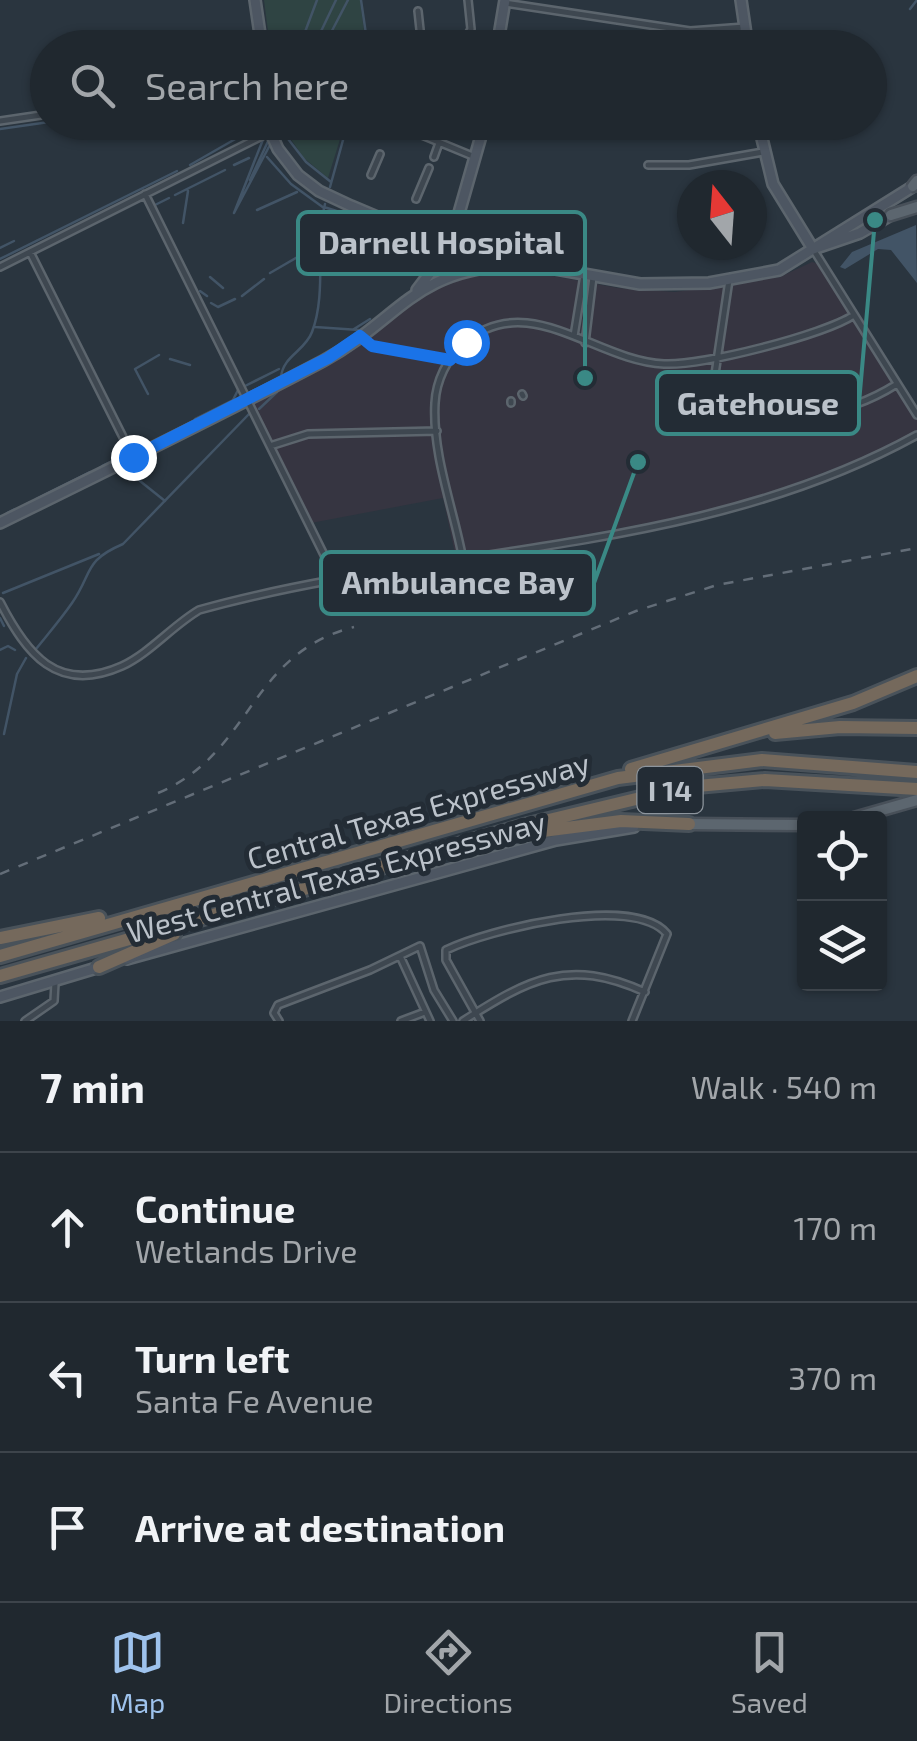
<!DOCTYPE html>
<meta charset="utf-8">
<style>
body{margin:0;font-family:"Exo 2",sans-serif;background:#283037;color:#f1f3f6}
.controls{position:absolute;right:30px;bottom:30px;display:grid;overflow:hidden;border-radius:10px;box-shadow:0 2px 8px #0004}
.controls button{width:90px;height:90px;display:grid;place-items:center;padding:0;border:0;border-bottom:2px solid #3d444b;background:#20282f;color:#f1f3f6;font:50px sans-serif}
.compass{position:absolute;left:677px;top:170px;width:90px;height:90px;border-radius:50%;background:#20282f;box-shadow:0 2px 8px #0004;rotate:343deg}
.stop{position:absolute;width:30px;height:30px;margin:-22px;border:8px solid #1a73e8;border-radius:50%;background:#fff}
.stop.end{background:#1a73e8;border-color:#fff;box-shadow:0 2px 10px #0008}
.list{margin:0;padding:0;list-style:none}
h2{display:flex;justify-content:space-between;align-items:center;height:130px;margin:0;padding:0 40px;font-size:42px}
h2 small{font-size:32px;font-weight:400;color:#a2a6aa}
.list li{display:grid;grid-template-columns:65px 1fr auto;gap:30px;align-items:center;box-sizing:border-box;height:150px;padding:0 40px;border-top:2px solid #3d444b}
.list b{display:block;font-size:38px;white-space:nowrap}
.list p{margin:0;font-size:32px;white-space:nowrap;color:#a2a6aa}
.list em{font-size:32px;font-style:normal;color:#a2a6aa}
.icon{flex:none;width:55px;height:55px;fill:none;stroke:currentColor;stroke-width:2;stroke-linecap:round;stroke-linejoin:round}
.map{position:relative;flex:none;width:917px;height:1021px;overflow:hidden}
.search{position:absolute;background:#20282f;box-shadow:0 2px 8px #0004;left:30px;right:30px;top:30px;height:110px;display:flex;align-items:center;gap:25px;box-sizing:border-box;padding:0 35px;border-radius:55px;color:#a2a6aa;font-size:38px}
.sheet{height:580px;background:#20282f}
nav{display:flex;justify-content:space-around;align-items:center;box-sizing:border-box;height:140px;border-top:2px solid #3d444b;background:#20282f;font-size:28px;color:#a2a6aa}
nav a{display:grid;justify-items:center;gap:5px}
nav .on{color:#9ec2ec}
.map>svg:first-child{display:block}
.medical{fill:#363541}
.green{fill:#2f4443}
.water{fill:#425466}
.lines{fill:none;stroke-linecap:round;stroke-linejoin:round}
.stream{stroke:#425466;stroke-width:2.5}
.street-casing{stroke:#5c656d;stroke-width:10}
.secondary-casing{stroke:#5c656d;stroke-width:14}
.primary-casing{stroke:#485059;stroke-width:15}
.highway-casing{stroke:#49525a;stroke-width:18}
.street{stroke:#3e4750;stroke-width:5}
.secondary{stroke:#4d5662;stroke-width:9}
.primary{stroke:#5c666f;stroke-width:10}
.highway{stroke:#75695c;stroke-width:12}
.rail{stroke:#636d78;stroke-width:2.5;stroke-dasharray:10 10;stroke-linecap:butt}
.route{stroke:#1a73e8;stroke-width:12}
.labels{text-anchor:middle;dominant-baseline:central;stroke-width:10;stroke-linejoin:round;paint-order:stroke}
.shield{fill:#232c35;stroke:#8d959d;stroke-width:2.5}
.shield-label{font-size:28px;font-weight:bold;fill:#bbc2ca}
.street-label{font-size:30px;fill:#bbc2ca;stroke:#232c35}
.leader{fill:none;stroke:#3a8985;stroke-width:4}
.callout-dot{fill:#3a8985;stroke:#232c35;stroke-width:4}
.callout{fill:#232c35;stroke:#3a8985;stroke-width:4}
.callout-label{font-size:32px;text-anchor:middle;font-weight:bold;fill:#bbc2ca}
</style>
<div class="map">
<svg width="917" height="1021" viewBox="0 0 917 1021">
<rect width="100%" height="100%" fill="#2a353f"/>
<path class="medical" d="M812,262L819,264L917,419V431L876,453L729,508L456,558L443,498L311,523L253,405L328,361L411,299L462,276L509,268L618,288L675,292L780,277Z"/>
<path class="green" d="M264,0H360L366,47H270Z
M277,123H345L328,178L304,158L288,135L282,136Z"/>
<path class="water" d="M916,225L917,283L891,250L878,249L845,269L840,267L852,252Z"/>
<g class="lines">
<path class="stream" d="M361,0L368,48
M910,9L917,0
M299,48L317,0
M313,48L336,0
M323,48L348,0
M0,129L49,122
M276,134L283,122
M285,135L306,162L331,182
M264,137L234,213L272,141
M267,157L291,184L324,208
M190,165L258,126
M234,165L249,158
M250,180L270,137
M330,187L348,122
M175,195L225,170
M155,205L169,198
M324,207L349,215
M257,210L297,192
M183,223L188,191
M0,248L14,241
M0,259L177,171
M270,273L320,244
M210,277L223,288
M200,291L207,296
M242,296L264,279
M211,303L218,307L235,299
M315,327L359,330
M354,329L370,319
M170,359L190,365
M281,377C283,356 305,351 312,332C327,293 315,244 325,204
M245,386L279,369
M148,394L135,369L159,355
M259,409L277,392
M195,419L233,400L238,390
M123,456L126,455
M131,465L140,481L165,501
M102,466L116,459
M98,469L101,467
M36,499L90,472
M21,507L30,502
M7,513L15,509
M0,517L1,516
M3,593L99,554
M0,618L4,626
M36,649C48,634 61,619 72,603C93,573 83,561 123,544L249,414
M0,650L8,646L15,650
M4,734L17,674L26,658"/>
<g class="street-casing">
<path id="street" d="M505,3L690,31L745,27
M418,11L422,48
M393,48L466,38L471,29L468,0
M0,121L48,114
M390,122L475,157
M528,122L565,128
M434,157L439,143
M648,165H689L763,152
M371,175L380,154
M145,194L338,583
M416,199L429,168
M813,249L917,415
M30,252L133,457
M0,267L270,132
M729,280L711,401C787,413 828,427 897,384
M574,336L584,275
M362,338L372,346L449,360
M585,343L593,277
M522,394L523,396
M511,401V403
M270,446L308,434L437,431
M463,560C454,510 432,455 435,403C436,381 447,358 464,343C529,288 595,361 664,364C702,366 823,335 854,315
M0,602C26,653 57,695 122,666C150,653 172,626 199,610C435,544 698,556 917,435
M400,956L430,1021
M25,1021L54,1001L55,983
M279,1021L274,1013L278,1005L370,970L420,946L434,990L453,1021
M401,1021L425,1012
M463,1021C529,979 568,957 645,992
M480,1021L446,960V950C487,930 634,893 667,934L632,1021"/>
</g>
<g class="secondary-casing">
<path id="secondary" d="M255,0L262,48
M741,0L748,48
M497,48L505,0
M266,122L278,149L298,175L319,191L351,206L460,252L640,284L709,283L779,270L917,184
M758,122L773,184L813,249
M813,249L860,233L891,215
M417,290L449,248L485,122
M0,523C108,470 217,417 323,361C399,320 411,271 511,265
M127,959L556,840L634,827
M0,997L103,966"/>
</g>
<g class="primary-casing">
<path id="primary" d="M913,186L917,181
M891,215L917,207
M854,818L917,800
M689,824L804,825"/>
</g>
<g class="highway-casing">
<path id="highway" d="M775,733L840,727L917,728
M631,769L853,703L917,676
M535,832L621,821L689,824
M0,938L99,918
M0,956L618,778L762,760L917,772
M99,967L174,934
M0,976L528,825L686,787L765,780L917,789"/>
</g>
<use href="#street" class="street"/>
<use href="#secondary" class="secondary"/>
<use href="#primary" class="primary"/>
<use href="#highway" class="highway"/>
<path class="rail" d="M158,793C253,753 248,654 354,627
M0,874L636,611L717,585L917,548"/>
</g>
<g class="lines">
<path class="route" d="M133,457L328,358L360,336L372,346L450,360L466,342"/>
</g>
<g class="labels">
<rect class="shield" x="637.5" y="767" width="65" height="46" rx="8"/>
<g class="shield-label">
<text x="670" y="790">I 14</text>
</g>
<g class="street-label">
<text transform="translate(418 810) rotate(-16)">Central Texas Expressway</text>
<text transform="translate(336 876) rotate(-15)">West Central Texas Expressway</text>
</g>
</g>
<path class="leader" d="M585 378L585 243M875 220L859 403M638 462L594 583"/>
<g class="callout-dot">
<circle cx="585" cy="378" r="10"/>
<circle cx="875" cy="220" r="10"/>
<circle cx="638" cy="462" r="10"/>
</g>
<g class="callout">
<rect x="298" y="212" width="287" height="62" rx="10"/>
<rect x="657" y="372" width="202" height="62" rx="10"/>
<rect x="321" y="552" width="273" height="62" rx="10"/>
</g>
<g class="callout-label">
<text x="441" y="254">Darnell Hospital</text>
<text x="758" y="415">Gatehouse</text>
<text x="458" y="594">Ambulance Bay</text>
</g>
</svg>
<div class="controls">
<button><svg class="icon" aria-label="locate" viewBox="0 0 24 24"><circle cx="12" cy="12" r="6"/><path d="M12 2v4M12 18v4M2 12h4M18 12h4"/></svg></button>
<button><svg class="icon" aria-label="layers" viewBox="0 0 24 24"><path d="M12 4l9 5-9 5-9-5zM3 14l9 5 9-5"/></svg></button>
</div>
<svg class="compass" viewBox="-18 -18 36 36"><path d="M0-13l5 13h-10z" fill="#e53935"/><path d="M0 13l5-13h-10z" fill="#a2a6aa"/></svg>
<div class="stop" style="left:466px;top:342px"></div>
<div class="stop end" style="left:133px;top:457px"></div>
<div class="search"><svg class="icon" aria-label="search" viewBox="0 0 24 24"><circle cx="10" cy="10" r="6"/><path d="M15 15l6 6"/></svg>Search here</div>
</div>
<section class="sheet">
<h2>7 min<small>Walk · 540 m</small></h2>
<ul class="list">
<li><svg class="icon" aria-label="ahead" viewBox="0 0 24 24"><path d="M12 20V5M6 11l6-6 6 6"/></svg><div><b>Continue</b><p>Wetlands Drive</p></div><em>170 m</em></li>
<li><svg class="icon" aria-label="left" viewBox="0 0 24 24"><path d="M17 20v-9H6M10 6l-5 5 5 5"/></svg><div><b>Turn left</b><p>Santa Fe Avenue</p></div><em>370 m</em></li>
<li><svg class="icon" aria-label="arrive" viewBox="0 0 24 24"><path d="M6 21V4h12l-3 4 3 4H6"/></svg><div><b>Arrive at destination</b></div></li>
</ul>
</section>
<nav>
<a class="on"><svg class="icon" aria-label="map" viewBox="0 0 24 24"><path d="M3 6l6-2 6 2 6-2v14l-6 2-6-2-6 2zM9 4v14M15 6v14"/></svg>Map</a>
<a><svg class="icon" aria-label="directions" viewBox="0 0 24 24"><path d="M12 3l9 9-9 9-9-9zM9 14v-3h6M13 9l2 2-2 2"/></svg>Directions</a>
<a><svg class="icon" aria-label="saved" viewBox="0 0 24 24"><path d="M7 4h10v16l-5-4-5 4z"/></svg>Saved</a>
</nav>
